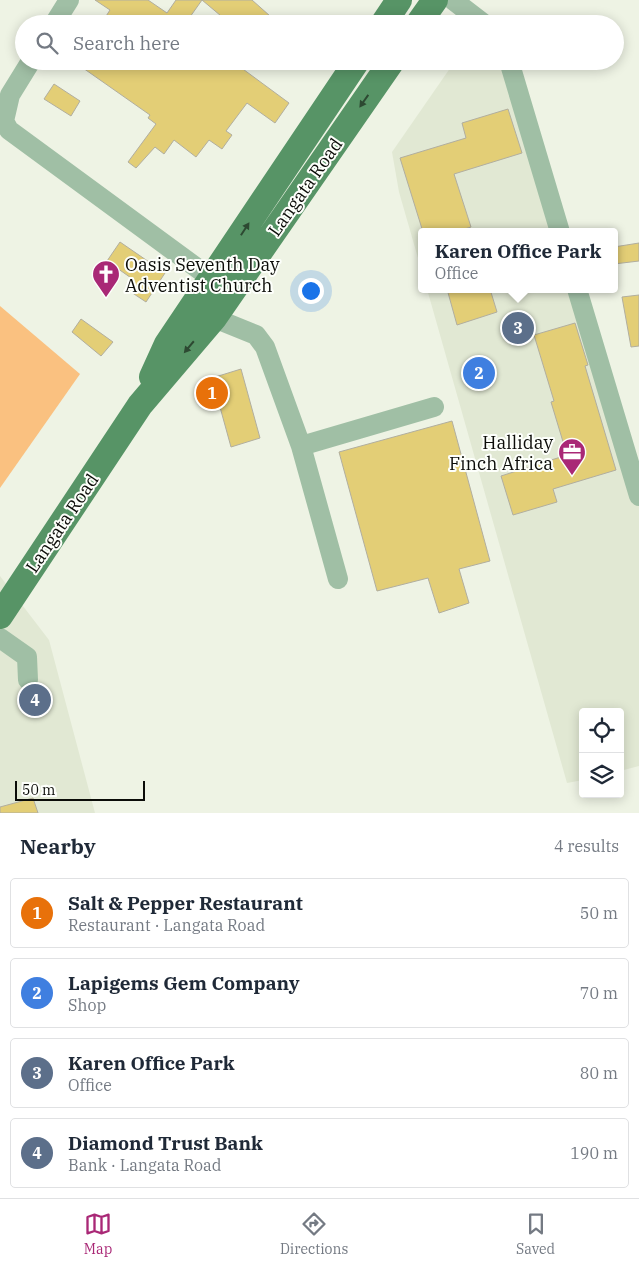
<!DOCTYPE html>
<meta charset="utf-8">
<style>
body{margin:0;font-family:"IBM Plex Serif",serif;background:#f6f6f7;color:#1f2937}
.controls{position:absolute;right:15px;bottom:15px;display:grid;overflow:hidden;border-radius:5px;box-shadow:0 2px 12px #0003}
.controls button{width:45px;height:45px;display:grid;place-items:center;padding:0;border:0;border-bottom:1px solid #e0e1e3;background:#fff;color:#1f2937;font:25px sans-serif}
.scale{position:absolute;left:15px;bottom:12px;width:130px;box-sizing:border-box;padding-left:5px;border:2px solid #0b0c08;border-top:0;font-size:14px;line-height:18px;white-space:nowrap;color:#0b0c08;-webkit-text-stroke:4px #fdfffb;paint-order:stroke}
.you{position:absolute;left:310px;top:290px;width:18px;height:18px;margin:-12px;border:4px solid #fff;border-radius:50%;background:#1a73e8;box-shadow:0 0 0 8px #1a73e833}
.badge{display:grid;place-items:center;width:32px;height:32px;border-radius:50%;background:#a92876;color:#fff;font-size:16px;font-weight:700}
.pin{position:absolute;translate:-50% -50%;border:2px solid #fff;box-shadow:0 1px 5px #0006}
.popup{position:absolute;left:418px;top:228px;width:200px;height:65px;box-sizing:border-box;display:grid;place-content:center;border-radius:5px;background:#fff;filter:drop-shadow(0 1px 4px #0005);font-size:16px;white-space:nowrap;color:#747a83}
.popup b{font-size:19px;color:#1f2937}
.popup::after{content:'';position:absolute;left:50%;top:100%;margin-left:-10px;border:10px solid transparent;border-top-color:#fff}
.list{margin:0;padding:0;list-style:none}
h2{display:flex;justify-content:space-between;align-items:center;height:65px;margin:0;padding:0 20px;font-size:21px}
h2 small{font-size:16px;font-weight:400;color:#747a83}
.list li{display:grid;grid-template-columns:32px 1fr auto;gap:15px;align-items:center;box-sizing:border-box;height:70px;margin:0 10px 10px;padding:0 10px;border:1px solid #e0e1e3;border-radius:5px}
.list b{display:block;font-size:19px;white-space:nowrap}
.list p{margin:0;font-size:16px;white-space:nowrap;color:#747a83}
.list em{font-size:16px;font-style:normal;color:#747a83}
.icon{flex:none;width:28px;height:28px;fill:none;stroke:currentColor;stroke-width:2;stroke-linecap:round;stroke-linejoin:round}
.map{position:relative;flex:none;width:639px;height:813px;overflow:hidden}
.search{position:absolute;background:#fff;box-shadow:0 2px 12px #0003;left:15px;right:15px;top:15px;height:55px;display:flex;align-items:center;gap:12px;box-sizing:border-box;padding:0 18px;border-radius:28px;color:#747a83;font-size:19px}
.sheet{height:385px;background:#fff}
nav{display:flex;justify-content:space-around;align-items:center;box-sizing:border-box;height:70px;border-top:1px solid #e0e1e3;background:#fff;font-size:14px;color:#747a83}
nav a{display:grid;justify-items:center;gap:2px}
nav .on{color:#a92876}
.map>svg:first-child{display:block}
.built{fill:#e1e8d3}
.green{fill:#fac180}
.building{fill:#e3ce76;stroke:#b1ae9f}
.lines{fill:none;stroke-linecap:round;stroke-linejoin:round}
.minor{stroke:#a0bfa5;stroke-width:20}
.major{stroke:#579466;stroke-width:26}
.oneway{fill:#2d4932}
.labels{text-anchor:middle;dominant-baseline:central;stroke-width:4;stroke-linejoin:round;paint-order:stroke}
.street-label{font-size:18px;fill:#0b0c08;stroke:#fdfffb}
.poi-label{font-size:18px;fill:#0b0c08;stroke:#fdfffb;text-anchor:start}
</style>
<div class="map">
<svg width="639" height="813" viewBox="0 0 639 813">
<rect width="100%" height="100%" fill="#eef3e4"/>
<path class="built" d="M455,61H517L569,232H422V272L399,192L392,152Z
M427,289H586L639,465V766L620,771V712H583V780L567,783Z
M0,576L49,640L95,813H0Z"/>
<path class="green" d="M0,306L80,374L0,488Z"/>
<path class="building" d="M95,0H148L167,13L176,0H202L185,24H101L110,10Z
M202,0H252L279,24H227V21Z
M73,61H232L289,103L275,123L247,103L226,131L232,135L222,149L209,140L196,157L174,140L164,154L155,147L136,168L128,162L156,124L148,118L150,115Z
M54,84L80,101L71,116L44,99Z
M508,109L522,153L454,174L471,227L455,232H423L400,158L466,138L462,123Z
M120,242L165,273L146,302L128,290L134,280L107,261Z
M639,243V261L614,264V247Z
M447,289H490L497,312L457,325Z
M639,295V346L631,347L622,297Z
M81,319L113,342L101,356L72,332Z
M575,323L588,365L585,366L616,470L553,489L557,502L513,515L501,476L567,455L551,402L554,401L534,335Z
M241,369L260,438L231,447L212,378Z
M452,421L490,561L459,569L469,603L439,613L428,578L377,591L339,452Z
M33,798L38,813H0V807Z"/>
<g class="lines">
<path class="minor" d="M453,0L484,24
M54,24L69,0
M31,61L10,95L4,121L9,130L212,279
M509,61L560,232
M577,289L639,496
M214,318L256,335L265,347L301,446L338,579
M301,446L434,407
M0,638L27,657L28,680"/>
<path class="major" d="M383,24L399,0
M418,24L435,0
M152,377L167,344L357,61
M0,616L140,405L214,318L392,61"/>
</g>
<defs><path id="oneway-solid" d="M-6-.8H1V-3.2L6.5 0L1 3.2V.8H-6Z" transform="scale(1.25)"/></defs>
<g class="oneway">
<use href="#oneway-solid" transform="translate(364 101) rotate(125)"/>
<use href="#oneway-solid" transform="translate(245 229) rotate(-57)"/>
<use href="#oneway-solid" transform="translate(189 347) rotate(130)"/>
</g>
<defs>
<g id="church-pin" transform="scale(1.4375)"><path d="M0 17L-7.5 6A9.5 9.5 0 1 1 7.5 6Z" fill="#a92876" stroke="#fdfffb"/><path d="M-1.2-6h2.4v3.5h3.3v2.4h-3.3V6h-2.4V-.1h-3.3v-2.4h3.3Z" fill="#fff"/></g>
<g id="office-pin" transform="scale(1.4375)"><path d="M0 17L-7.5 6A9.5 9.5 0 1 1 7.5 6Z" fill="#a92876" stroke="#fdfffb"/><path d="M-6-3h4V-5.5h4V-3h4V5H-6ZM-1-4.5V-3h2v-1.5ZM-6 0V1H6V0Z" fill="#fff"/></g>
</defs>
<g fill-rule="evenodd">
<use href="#church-pin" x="106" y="274"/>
<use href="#office-pin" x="572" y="452"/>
</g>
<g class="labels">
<g class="street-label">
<text transform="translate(305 187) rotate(-55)">Langata Road</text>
<text transform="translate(62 523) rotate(-56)">Langata Road</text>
</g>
<g class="poi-label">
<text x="125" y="264">Oasis Seventh Day<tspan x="125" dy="21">Adventist Church</tspan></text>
<text x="553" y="442" text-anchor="end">Halliday<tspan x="553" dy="21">Finch Africa</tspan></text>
</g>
</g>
</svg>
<div class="controls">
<button><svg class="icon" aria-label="locate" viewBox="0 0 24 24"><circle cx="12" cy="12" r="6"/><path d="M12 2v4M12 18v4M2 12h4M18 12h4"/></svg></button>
<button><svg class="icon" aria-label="layers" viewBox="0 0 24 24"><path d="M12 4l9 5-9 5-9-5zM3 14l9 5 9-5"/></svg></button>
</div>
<div class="scale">50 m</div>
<div class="you"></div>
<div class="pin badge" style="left:212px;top:393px;background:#e8710a">1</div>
<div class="pin badge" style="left:479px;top:373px;background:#3f7fe0">2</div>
<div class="pin badge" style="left:518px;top:328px;background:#5c6f8a">3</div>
<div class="popup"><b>Karen Office Park</b>Office</div>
<div class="pin badge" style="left:35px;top:700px;background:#5c6f8a">4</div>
<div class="search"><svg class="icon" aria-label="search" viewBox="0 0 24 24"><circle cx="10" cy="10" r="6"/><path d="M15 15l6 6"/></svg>Search here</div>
</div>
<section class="sheet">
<h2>Nearby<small>4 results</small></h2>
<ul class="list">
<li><span class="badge" style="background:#e8710a">1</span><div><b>Salt &amp; Pepper Restaurant</b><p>Restaurant · Langata Road</p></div><em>50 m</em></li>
<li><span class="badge" style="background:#3f7fe0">2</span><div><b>Lapigems Gem Company</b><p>Shop</p></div><em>70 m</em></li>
<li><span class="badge" style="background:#5c6f8a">3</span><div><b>Karen Office Park</b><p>Office</p></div><em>80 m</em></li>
<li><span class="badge" style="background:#5c6f8a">4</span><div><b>Diamond Trust Bank</b><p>Bank · Langata Road</p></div><em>190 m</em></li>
</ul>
</section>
<nav>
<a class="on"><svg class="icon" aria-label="map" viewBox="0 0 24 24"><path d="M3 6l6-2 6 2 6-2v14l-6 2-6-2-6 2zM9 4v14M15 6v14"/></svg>Map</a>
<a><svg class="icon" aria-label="directions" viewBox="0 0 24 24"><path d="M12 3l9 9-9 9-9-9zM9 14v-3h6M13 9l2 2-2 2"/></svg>Directions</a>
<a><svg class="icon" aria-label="saved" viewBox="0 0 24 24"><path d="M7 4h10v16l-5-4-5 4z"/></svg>Saved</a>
</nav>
